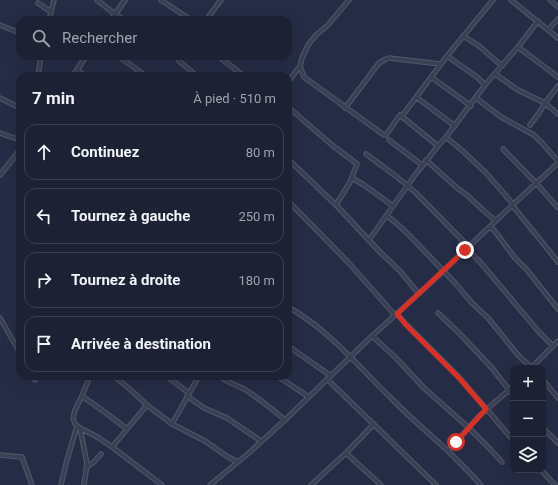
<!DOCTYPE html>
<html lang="fr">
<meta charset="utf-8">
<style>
body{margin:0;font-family:Roboto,sans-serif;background:#292e40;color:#f1f3f6}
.controls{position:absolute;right:12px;bottom:12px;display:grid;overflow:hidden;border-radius:8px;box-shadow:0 4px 16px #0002}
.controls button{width:36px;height:36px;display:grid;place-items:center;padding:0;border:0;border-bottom:1px solid #3a3e4f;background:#1c2134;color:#f1f3f6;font:20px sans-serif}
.stop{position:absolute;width:12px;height:12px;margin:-9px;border:3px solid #d93025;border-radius:50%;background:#fff}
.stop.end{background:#d93025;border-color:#fff;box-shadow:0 1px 4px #0008}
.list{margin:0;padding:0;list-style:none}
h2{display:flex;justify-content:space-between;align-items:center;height:52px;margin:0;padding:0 16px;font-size:17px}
h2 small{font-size:13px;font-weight:400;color:#a0a3ac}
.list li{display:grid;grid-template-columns:26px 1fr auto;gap:12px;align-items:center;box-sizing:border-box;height:56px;margin:0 8px 8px;padding:0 8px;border:1px solid #3a3e4f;border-radius:12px}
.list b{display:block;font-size:15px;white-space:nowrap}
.list em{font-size:13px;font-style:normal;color:#a0a3ac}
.icon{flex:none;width:22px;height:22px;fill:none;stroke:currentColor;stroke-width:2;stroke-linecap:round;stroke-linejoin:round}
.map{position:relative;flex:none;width:558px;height:485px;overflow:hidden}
.search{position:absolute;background:#1c2134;box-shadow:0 4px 16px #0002;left:16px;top:16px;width:276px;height:44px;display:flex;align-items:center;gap:10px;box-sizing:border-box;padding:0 14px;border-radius:12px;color:#a0a3ac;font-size:15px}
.panel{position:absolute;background:#1c2134;box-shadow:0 4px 16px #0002;left:16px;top:72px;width:276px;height:308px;border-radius:12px}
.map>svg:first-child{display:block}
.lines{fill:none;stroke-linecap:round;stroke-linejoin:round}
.minor-casing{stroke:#52576c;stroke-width:5.5}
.tertiary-casing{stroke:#52576c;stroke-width:6}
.minor{stroke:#3a4054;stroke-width:3.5}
.tertiary{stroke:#3a4054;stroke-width:4}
.route{stroke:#d93025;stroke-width:5}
</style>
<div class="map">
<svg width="558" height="485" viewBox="0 0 558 485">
<rect width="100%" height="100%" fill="#252c45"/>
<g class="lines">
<g class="minor-casing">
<path id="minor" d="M97,0L115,14L125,20
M161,0L191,20
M511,0L558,38
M550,0L558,7
M38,3L51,12
M49,20L54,0
M206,20L221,0
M0,25L20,33
M548,30L558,19
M463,36L478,45L502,66
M518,47L558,77
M118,56L146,76
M180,56L179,61L197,76
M218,56L244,76
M447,56L477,77L485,85
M300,66L304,77L381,133L384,135H386L400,115L438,146
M77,70L86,76
M495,74L518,90L545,103L558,114
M38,76L41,56
M431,77L471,106
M288,82L300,66L302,58L308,45L316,35L328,25L349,0
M416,97L455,126
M0,98L20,108
M476,98L501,117L534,135L542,143L558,161
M288,107L332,145L357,164L350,182L336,205
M345,108L379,63L386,59L389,58L440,64
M402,116L447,56L493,0
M530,125L539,113L545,103L558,86
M0,133L20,140
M446,137L465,153L487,174L513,204
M389,140L422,165
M503,149L536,183L558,208
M366,154L397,177L415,192L469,247
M16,155L20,162
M288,159L336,205L379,251L400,271L419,294
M426,160L456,187L468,196L484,211L496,221
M352,178L364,185L393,206
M288,201L347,261L395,315
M512,205L558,262
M387,216L395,222L409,235L456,284L472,303L488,318L518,355L532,368
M490,227L494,230L515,258L527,270L558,309
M369,240L415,175L438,146L446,137L485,85L518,47L538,21
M467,249L480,262L539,332L553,346
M288,307C327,328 359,367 391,398C409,417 430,434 449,452C460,463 471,474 481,485
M438,313L459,333L492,368L513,395
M397,314L407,325L459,377L513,440
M0,318L20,353
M372,336L396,358L424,388L469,428L490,449L502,462
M288,346L331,376
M531,368L558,341
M33,376L35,380
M90,376L82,396L75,410L73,418L75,424L80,428L99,438L112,447L162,485
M114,376L132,391L147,405L172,424L205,441L228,457L238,462
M166,376L189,393
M219,376C226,382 236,385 244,389C259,398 272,409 285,420
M277,376L309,397
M327,379L436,485
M543,380L558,398
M82,396L106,413L127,429
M187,396L204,408L227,418L261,441
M172,424L199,376
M80,428L87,464L84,485
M543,428L558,443
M112,447L147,405
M448,451L479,416L509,390L513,385
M346,453L381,485
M0,455L22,457L32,485
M87,467L94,462L101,454
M541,470L555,485
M61,485L67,460L77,426
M210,485L250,452L285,420L372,336L435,279L504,213L558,163
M311,485L346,453L374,424"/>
</g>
<g class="tertiary-casing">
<path id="tertiary" d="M111,20L125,0
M73,76L86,56
M0,175L20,150"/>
</g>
<use href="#minor" class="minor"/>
<use href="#tertiary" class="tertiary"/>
</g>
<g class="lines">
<path class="route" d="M456,442L486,409L459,378L406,325L397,314L465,250"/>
</g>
</svg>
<div class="controls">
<button>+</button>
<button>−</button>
<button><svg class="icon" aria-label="layers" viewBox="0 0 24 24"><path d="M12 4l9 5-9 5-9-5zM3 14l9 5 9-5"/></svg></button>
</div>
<div class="stop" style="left:456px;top:442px"></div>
<div class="stop end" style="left:465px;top:250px"></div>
<div class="search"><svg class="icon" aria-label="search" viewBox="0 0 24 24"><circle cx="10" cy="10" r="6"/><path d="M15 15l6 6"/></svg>Rechercher</div>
<section class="panel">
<h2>7 min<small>À pied · 510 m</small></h2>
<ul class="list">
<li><svg class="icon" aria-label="ahead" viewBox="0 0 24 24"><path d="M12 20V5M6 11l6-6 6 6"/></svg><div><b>Continuez</b></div><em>80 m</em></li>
<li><svg class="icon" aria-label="left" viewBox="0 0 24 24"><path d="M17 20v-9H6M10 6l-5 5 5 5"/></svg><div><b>Tournez à gauche</b></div><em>250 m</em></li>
<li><svg class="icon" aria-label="right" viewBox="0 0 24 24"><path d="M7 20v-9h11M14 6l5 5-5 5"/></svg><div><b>Tournez à droite</b></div><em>180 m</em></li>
<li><svg class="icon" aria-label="arrive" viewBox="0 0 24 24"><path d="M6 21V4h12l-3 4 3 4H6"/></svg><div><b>Arrivée à destination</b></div></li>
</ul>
</section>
</div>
